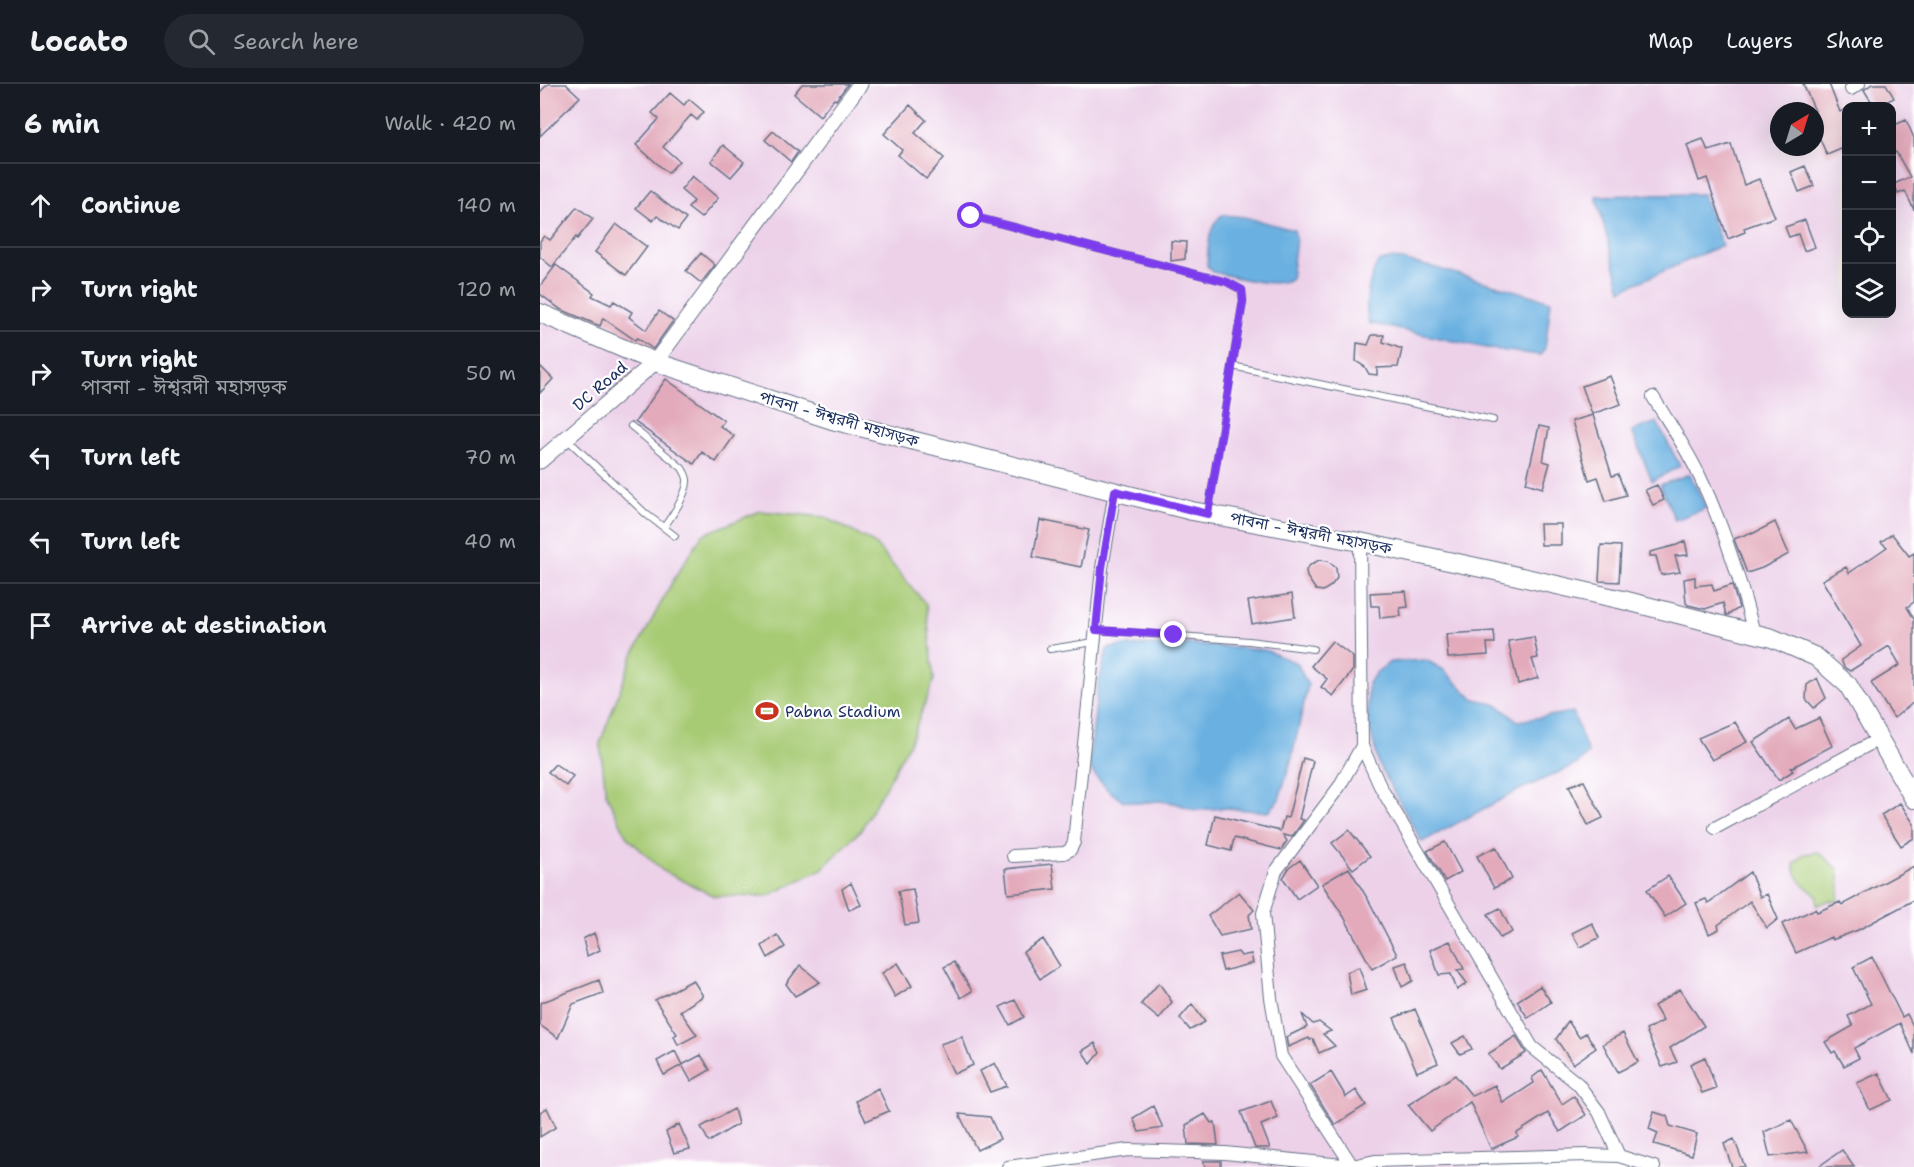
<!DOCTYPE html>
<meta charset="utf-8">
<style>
body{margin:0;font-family:"Shantell Sans","Noto Sans Bengali",sans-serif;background:#242831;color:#f1f3f6}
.controls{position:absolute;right:18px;top:18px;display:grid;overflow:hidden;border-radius:12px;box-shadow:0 6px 24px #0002}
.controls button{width:54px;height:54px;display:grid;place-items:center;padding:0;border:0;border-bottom:2px solid #363941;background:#171b24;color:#f1f3f6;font:30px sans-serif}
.compass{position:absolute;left:1230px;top:18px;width:54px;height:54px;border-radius:50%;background:#171b24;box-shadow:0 6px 24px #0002;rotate:38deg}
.stop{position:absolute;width:18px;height:18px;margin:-14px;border:4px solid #7c3aed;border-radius:50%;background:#fff}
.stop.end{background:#7c3aed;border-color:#fff;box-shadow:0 2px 6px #0008}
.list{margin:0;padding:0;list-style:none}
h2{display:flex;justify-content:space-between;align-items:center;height:78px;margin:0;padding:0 24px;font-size:26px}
h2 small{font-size:20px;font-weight:400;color:#9ea1a6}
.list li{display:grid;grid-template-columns:39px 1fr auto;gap:18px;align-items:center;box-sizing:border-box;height:84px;padding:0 24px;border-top:2px solid #363941}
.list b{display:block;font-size:22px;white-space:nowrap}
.list p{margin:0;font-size:20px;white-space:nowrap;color:#9ea1a6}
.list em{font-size:20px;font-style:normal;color:#9ea1a6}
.icon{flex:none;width:33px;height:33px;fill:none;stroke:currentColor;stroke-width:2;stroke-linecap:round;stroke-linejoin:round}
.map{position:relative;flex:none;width:1374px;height:1083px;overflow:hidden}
header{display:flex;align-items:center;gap:36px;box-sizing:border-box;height:84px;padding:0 30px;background:#171b24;border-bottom:2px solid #363941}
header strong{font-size:28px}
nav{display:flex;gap:33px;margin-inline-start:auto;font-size:21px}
.search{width:420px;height:54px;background:#242831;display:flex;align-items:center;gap:15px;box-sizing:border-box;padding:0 21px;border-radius:33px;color:#9ea1a6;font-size:22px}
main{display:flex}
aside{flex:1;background:#171b24}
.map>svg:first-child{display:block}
.built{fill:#ecd1e9;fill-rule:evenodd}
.green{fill:#a7cb75;stroke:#617d6a;stroke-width:1.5}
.water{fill:#6ab1e1;stroke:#4270a0;stroke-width:1.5}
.building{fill:#e3aabb}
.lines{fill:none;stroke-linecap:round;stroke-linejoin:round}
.service-casing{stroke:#647085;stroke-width:8}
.minor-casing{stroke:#647085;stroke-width:14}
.tertiary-casing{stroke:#647085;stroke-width:17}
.primary-casing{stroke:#647085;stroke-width:20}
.service{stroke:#fff;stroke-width:6}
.minor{stroke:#fff;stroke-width:12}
.tertiary{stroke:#fff;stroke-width:15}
.primary{stroke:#fff;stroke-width:18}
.route{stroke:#7c3aed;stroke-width:8}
.labels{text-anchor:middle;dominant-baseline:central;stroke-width:4.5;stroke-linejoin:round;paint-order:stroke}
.street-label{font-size:16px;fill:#1b2f5e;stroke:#fff}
.poi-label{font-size:16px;fill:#1b2f5e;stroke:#fff;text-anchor:start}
</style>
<header>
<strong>Locato</strong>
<div class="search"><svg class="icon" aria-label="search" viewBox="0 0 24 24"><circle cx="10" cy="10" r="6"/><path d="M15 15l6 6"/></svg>Search here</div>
<nav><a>Map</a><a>Layers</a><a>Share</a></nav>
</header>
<main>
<aside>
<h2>6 min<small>Walk · 420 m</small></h2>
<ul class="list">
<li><svg class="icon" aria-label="ahead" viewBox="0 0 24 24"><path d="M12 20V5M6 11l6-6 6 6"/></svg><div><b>Continue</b></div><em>140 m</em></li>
<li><svg class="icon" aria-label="right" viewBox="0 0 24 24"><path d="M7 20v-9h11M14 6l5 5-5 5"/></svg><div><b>Turn right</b></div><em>120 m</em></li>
<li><svg class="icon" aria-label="right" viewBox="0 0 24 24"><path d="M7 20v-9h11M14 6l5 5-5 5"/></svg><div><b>Turn right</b><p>পাবনা - ঈশ্বরদী মহাসড়ক</p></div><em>50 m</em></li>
<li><svg class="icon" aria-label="left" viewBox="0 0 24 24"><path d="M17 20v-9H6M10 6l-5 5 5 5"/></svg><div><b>Turn left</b></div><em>70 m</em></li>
<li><svg class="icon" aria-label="left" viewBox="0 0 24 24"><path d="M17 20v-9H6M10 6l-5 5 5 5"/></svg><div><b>Turn left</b></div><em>40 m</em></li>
<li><svg class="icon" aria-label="arrive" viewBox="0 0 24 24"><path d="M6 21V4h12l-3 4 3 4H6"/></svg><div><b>Arrive at destination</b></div></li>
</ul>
</aside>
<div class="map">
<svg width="1374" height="1083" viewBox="0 0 1374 1083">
<rect width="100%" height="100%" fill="#fff"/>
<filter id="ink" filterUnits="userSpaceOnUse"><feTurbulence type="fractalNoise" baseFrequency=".0167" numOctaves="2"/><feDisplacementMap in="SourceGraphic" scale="12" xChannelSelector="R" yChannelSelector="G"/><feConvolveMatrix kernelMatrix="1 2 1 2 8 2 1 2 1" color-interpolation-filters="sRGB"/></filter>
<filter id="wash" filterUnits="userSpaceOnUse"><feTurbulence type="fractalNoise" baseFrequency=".008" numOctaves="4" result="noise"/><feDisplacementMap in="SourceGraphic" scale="24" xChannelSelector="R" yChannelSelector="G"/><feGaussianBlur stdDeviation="1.35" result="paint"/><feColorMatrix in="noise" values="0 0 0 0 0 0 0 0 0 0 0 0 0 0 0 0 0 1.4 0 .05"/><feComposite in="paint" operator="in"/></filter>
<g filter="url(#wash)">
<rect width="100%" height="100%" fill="#ece8cd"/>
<path class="built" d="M0,0H1374V1083H0ZM1306,22H1352V230H1306ZM1239,27H1275V63H1239Z"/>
<path class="green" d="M220,427L285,433L334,459L386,520L394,596L370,658L321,746L282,785L228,812H174L123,787L87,753L66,709L60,659L93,571L134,495L162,451Z
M1278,768L1298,785L1300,804L1298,817H1287L1277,822V811C1265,804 1255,795 1254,780L1264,770Z"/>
<path class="water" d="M1162,110L1182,161L1081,206L1056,112Z
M682,131L704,133L754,146L756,155L751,195C734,205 693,192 673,188L667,182C668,166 668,141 682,131Z
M853,174L896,184L1011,217L1005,264L1000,271L951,265L829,239C823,220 829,196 838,178Z
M1117,338L1140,382L1112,397L1092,347Z
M1150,390L1166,424L1135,436L1120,401Z
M649,560L725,566L757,579L768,601L751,677L739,715L729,728L685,724L655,726L635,719L619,717L599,719L581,716L567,705L553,689L549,680L558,602L567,565L580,562Z
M886,576L904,586L932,614L957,621L978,637L1033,628L1048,669L1037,680L975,708L882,758L839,681L828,637V599L837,588L850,578Z"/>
<g id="blocks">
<path class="building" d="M8,0H26L40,13L0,52V8Z
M262,0H308L296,16L294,15L280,32L254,10Z
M1263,0H1289L1300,28L1306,25V63L1287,71L1275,44V27Z
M1332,0H1346L1354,14L1338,22H1334L1324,6Z
M130,9L144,21L149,15L164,28L157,36L151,31L123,63L139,77L128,89L96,61L119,35L112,29Z
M370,21L386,36L375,49L404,74L386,95L358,71L362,66L344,50Z
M1366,36L1374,54V126L1365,107L1358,110L1354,100L1370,93L1356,68L1352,70V42Z
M233,47L258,68L251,78L225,56Z
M1163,55L1168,67L1191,60L1204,101L1219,95L1235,133L1204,144L1205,148L1188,155L1167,94L1159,97L1147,61Z
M183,61L204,78L191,93L171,77Z
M1265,82L1274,102L1259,108L1251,88Z
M152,92L178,114L161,134L148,124L154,117L141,106Z
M110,107L146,135L138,146L117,132L113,137L96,124Z
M37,123L53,135L37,155L36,153L12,183L0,173V157L4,152L10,156Z
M1265,136L1275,163L1264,167L1258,150L1249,153L1245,143Z
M76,140L107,163L86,191L55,168Z
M631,157L646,158L645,175L631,177Z
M161,169L175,181L161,199L146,187Z
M16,181L54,209L52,212L71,221L74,217L92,228L89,233L106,246L119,227L133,237L113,265L97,254L95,256L63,234L60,242L20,225L0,210V202Z
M832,251H844L843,258L862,265L858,283L837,284V291L829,290L825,283L816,277L817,259L828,261Z
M0,282L13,295L0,309Z
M1070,292L1081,320L1052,330L1042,302Z
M126,295L184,337L180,342L194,352L176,378L162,368L154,380L95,338Z
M1053,331L1072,392L1078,390L1086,411L1066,417L1058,393L1049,396L1032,337Z
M999,342L1009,344L1003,377L1010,379L1003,404L986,399Z
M1117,401L1124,416L1113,421L1105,406Z
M500,436L549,446L541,483L493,473Z
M1235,438L1249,470L1222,484L1207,489L1194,455L1212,448V450Z
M1000,440H1021V461H1001Z
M1352,450L1369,472L1374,469V518L1367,523L1374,535V618L1354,634L1331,599L1360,581L1349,562L1310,587L1304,583L1301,576L1321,562L1282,496L1306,483L1309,489L1347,463L1341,458Z
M1145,457L1148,471L1135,472L1140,488L1121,491L1116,472H1110V468L1137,461Z
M1061,461L1081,462L1079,498L1059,497Z
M779,476L788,477L796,484L797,494L791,502L783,507L776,506L767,493L766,486L770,481Z
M1155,493V502L1172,500L1174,507L1192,501L1199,524L1188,531H1186L1183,519L1165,525L1148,521L1146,519L1144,495Z
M866,507L868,523L860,524L861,532L840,534L839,522H831L830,509Z
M752,510L755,533L712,540L708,517Z
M954,547L955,559H947L948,571L908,574L906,550Z
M994,553L998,574L992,575L998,594L978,600L968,557Z
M792,557L813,573V586L793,612L781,603L787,595L771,582Z
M1277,594L1286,614L1274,624L1266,615L1267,601Z
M1279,634L1292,662L1251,684L1253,687L1239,696L1213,658L1249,635L1255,645Z
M1195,638L1207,658L1172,676L1158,654Z
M763,674L773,677L759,735L764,736L752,753L743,751L747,757L741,766L694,754L691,767L668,761L675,731L740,747L744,733L748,734Z
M15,680L33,692L26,702L8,688Z
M1044,697L1063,734L1048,741L1029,702Z
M1360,719L1374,740V754L1361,762L1341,731Z
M809,746L830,772L813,785L792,759Z
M905,758L921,788L905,797L887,767Z
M956,763L972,795L954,804L937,772Z
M760,776L777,801L757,815L743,794L749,784Z
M512,780L515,805L468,810L465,785Z
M1374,782V816L1318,846L1292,856L1291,853L1256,869L1242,840L1275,825L1277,828L1300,818L1302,821Z
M809,784L829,817L857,871L832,885L804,833L782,800Z
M1210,788L1220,813L1227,810L1238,835L1227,844L1210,817L1178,841L1179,845L1169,850L1156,819L1166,815L1168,819Z
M1128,792L1146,819L1125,833L1107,806Z
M311,799L321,821L309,826L302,805Z
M373,805L379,839L365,841L358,807Z
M699,808L714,826L709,831L711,845L680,852L668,832Z
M960,824L972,848L960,854L948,830Z
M1052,839L1059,854L1040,863L1032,849Z
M54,849L60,866L47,872L43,855Z
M237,851L245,863L228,874L222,862Z
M503,855L520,882L500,895L483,868Z
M910,857L924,885L917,886L927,899L917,906L911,890L899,891L890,866Z
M698,868L701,872L711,870L713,879L683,887L679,872Z
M1332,873L1362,933L1367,930L1374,944V970L1360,939L1314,964L1319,974L1304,982L1295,967L1292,969L1285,958L1313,942L1308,932L1331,920L1313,883Z
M414,878L432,907L421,914L404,883Z
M867,878L873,897L862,903L855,882Z
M358,879L372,902L355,913L342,889Z
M260,881L280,898L255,912L246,900Z
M819,883L827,906L811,911L807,888Z
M59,896L63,909L33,920L18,954L0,941V919Z
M153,896L163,912L140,927L157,951L138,961L134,952L137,950L115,916Z
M619,899L632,918L619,935L601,920Z
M1000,902L1011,918L988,934L977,917Z
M1140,905L1164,942L1130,964L1137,978L1122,983L1106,946L1123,937L1114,922Z
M475,916L484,933L470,941L460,923Z
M652,920L665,938L650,946L640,934Z
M875,925L898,979L877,988L854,934Z
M762,930L773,940L779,938L791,947L783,950L795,962L779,969L773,955L770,956L769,954L748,963L746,953L767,943Z
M1028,937L1039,953L1046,949L1056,964L1033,980L1016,955Z
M1083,949L1098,978L1078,988L1063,960Z
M925,952L932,965L920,970L912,959Z
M976,952L986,969L960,985L948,970Z
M422,953L433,981L414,990L400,960Z
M555,959L560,969L551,980L542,967Z
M135,967L142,981L124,991L117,977Z
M161,971L170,986L151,997L142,981Z
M1165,973L1176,1004L1162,1009L1150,980Z
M455,979L467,1002L450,1008L440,987Z
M1002,986L1022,1020L1034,1012L1046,1031L1020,1048L1008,1029L977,1049L978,1053L951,1065L930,1018L890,1047L868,1021L915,991L932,1012L955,1001L963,1019L994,999L992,994Z
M791,988L806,1013L816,1006L826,1021L795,1041L770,1001Z
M1339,989L1352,1016L1330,1026L1317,999Z
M338,1004L349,1027L326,1037L316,1017Z
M731,1017L738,1034L721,1041L730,1064H715L701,1028Z
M613,1022L623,1044L599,1048L593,1034Z
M7,1024L16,1043L0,1053V1028Z
M194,1025L198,1040L169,1058L161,1043Z
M1114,1028L1127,1032L1130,1042L1157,1050L1152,1071L1114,1060L1118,1049L1109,1045Z
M419,1030L450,1033L460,1055L437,1066Z
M665,1030L671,1039L675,1038L678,1061L648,1060L646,1041Z
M1251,1036L1268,1068L1230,1073L1224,1048Z
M139,1040L150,1065L134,1069L126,1048Z
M1194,1055L1205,1083H1192L1184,1060Z
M1302,1066L1314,1083H1278Z
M663,1077H681V1083H665Z"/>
</g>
</g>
<g filter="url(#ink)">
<use href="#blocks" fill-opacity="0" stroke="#647085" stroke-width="1.5"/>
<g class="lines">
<g class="service-casing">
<path id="service" d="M431,132L687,198L702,206L703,217L668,429
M692,282L953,336
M91,342L142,384C144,388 148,393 147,398C146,412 132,432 124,443
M27,355L106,430L135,452
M556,546L709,557L773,565
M510,565L554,558"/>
</g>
<g class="minor-casing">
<path id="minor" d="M1311,5L1319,0
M1113,313C1129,339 1147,365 1160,393C1184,443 1200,495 1214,549
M822,662L840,702L992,963L1038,1000L1059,1028L1079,1072
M1175,744L1339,655
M473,772L524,769L530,766L534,758L562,484L575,407
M468,1083L588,1066L685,1069L812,1082L835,1077L1046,1071L1079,1072L1114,1083
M813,1083L741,972L731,914L723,829L736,787L799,703L822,662L820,458"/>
</g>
<g class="tertiary-casing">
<path id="tertiary" d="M0,377L115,278L320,0"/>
</g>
<g class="primary-casing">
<path id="primary" d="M0,229L115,278L292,336L652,427L820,458L955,487L1083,516L1232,554L1276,573L1308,601L1374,715"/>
</g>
<use href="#service" class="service"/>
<use href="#minor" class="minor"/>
<use href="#tertiary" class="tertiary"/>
<use href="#primary" class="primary"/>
</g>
</g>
<g class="lines" filter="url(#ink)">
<path class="route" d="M431,132L687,198L702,206L703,217L668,430L575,407L562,484L556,546L634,551"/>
</g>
<defs>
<g id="stadium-bare" transform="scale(1.8)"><path d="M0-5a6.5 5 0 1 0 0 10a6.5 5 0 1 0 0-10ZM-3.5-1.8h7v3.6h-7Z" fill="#c8321e" stroke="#fff" stroke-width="2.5" paint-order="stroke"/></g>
</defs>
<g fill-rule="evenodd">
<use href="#stadium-bare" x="227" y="627"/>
</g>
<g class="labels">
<g class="street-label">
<text transform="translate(60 302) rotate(-41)">DC Road</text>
<text transform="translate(299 335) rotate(16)">পাবনা - ঈশ্বরদী মহাসড়ক</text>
<text transform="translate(771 449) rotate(11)">পাবনা - ঈশ্বরদী মহাসড়ক</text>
</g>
<g class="poi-label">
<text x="245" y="627">Pabna Stadium</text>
</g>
</g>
</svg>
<div class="controls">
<button>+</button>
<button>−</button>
<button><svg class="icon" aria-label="locate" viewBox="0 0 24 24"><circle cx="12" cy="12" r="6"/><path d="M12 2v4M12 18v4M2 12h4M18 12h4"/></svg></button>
<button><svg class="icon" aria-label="layers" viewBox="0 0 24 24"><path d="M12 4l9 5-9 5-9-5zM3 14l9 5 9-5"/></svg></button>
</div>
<svg class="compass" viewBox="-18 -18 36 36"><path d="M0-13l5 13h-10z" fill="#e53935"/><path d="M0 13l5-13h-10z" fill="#9ea1a6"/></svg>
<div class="stop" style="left:431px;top:132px"></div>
<div class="stop end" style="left:634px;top:551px"></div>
</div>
</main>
